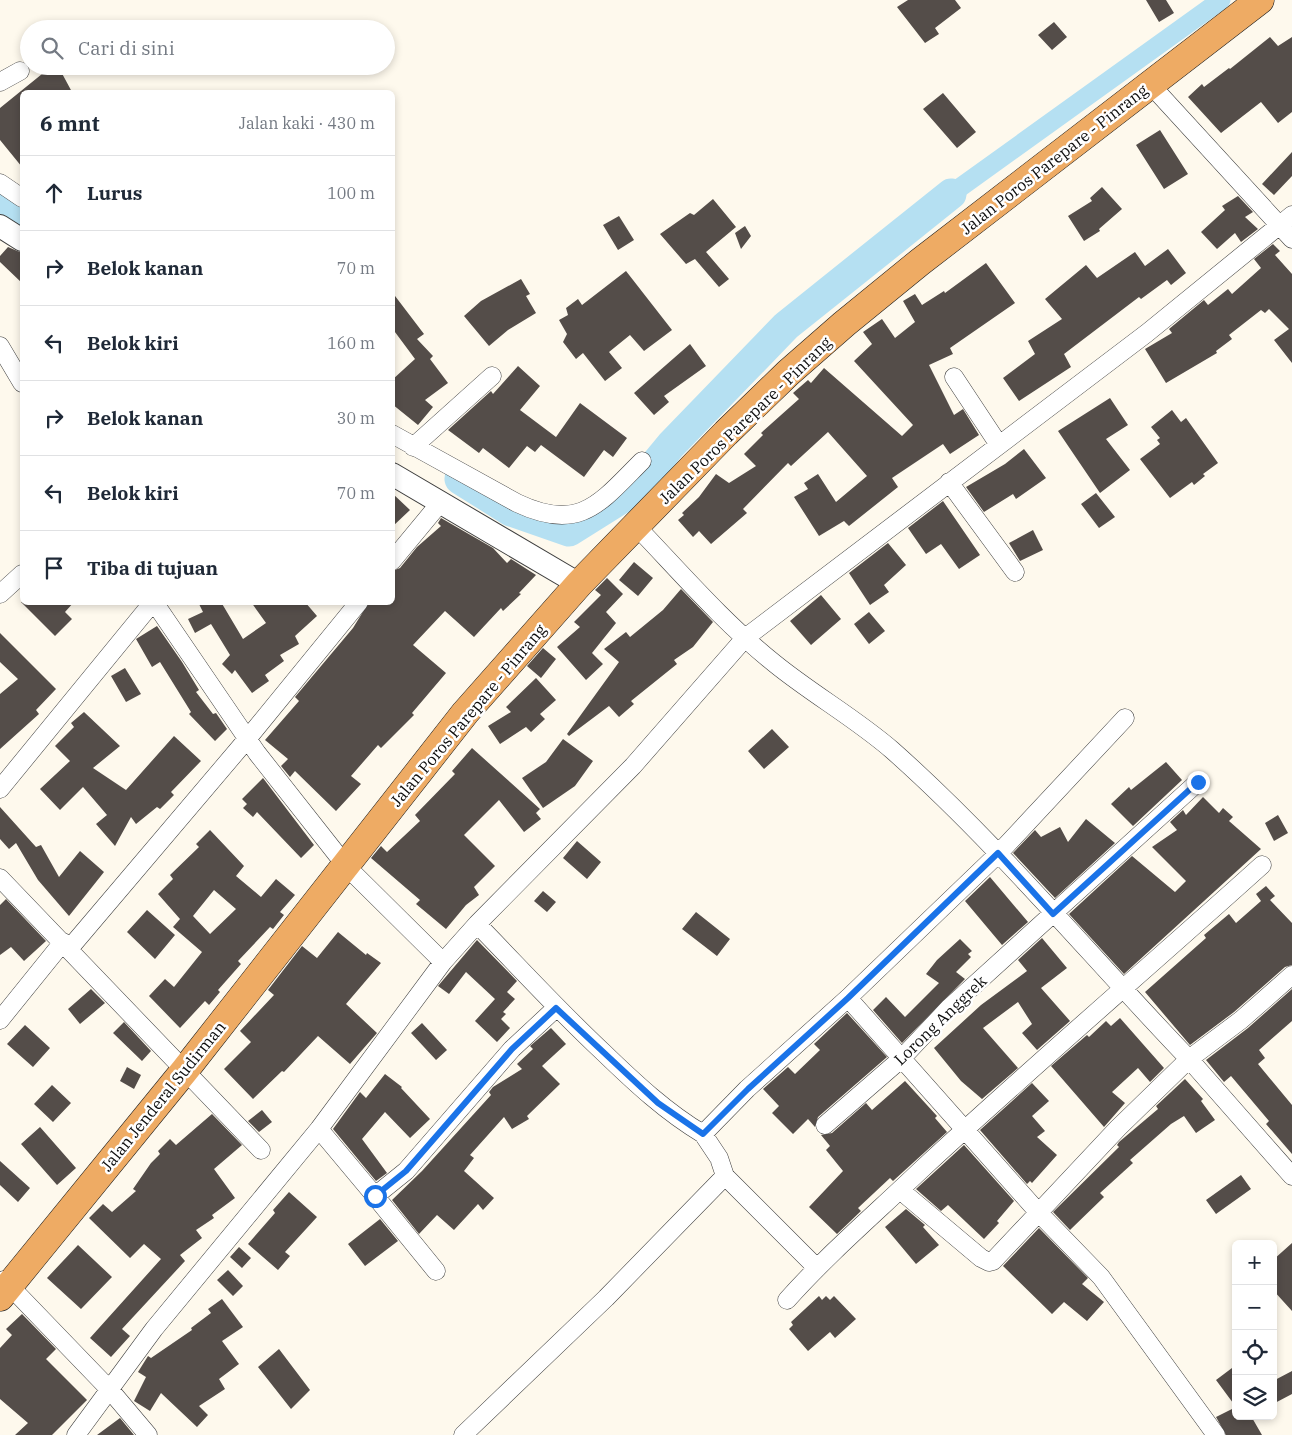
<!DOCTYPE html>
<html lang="id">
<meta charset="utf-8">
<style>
body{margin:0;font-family:"IBM Plex Serif",serif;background:#f6f6f7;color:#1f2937}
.controls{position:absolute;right:15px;bottom:15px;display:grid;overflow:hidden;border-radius:8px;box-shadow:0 2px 8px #0003}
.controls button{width:45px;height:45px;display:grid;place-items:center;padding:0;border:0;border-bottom:1px solid #e0e1e3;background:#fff;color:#1f2937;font:25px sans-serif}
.stop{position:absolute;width:15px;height:15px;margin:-11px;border:4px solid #1a73e8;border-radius:50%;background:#fff}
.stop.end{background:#1a73e8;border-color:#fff;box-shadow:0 1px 5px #0008}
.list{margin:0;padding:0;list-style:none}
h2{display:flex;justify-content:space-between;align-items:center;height:65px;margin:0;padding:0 20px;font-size:21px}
h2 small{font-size:16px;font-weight:400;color:#747a83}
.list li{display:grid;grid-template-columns:32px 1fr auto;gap:15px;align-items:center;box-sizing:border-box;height:75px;padding:0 20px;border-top:1px solid #e0e1e3}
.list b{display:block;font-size:19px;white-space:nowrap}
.list em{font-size:16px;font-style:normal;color:#747a83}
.icon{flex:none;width:28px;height:28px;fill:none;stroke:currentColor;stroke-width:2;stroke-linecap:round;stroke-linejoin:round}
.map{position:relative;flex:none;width:1292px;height:1435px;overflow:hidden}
.search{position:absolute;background:#fff;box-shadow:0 2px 8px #0003;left:20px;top:20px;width:375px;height:55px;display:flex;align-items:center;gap:12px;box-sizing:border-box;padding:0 18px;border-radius:28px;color:#747a83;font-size:19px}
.panel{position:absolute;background:#fff;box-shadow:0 2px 8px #0003;left:20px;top:90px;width:375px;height:515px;border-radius:8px}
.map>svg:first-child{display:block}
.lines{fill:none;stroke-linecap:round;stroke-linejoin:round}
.canal{stroke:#b5e0f2;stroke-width:19}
.river{stroke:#b5e0f2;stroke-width:31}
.building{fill:#544d49;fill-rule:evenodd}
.minor-casing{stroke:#3f3f3f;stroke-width:19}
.tertiary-casing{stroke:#3f3f3f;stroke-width:24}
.trunk-casing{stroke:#1d1d1d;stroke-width:29}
.minor{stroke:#fff;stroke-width:18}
.tertiary{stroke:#fff;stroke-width:22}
.trunk{stroke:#eeab64;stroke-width:28}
.route{stroke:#1a73e8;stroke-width:6}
.labels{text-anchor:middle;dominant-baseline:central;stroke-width:5;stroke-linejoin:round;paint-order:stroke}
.street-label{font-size:16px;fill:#0c0c0c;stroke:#fff}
</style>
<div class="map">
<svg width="1292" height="1435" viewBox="0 0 1292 1435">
<rect width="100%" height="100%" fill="#fef9ed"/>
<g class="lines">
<path class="canal" d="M951,194L1221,0"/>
<path class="river" d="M0,195L22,210
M460,479L511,511L569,531L633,491L671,445L786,326L951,194"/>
</g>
<path class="building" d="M908,0H955L961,8L935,28L939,34L925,43L897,7Z
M1146,0H1166L1174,13L1159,22Z
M1054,22L1067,37L1052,50L1038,35Z
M1270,37L1278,46L1292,37V112L1278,123L1261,102L1221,133L1188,97L1202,84L1204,87L1229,68L1230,69Z
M37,66H58L72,92H22V167L0,140V108L42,74Z
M943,93L976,132L957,148L923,109Z
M1160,130L1188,174L1164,189L1136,145Z
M1292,152V176L1274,195L1262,184Z
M1102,187L1122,209L1099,229L1100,231L1084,241L1068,216L1092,201L1090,198Z
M1238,196L1253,212L1245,217L1258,229L1241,242L1235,233L1217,249L1201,232L1225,210L1222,206Z
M713,199L736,227L706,252L729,279L719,287L695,259L686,264L660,234L690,213L694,215Z
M619,216L634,240L618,250L603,225Z
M745,226L751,236L741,249L735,233Z
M1273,244L1280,251L1275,255L1292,274V363L1274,340L1289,329L1269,309L1265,313L1261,310L1229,335L1232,339L1216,351L1217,353L1166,383L1145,349L1172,333L1169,329L1204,300L1208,305L1228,289L1232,294L1261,268L1254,259Z
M8,247L22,253V283L0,262V256Z
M1168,249L1186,273L1171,285L1167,280L1141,299L1139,297L1064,354L1071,367L1019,401L1003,378L1035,354L1028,341L1062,319L1045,299L1086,265L1097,278L1135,252L1145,266Z
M986,263L1015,303L950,348L953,354L929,365L954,415L963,409L979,435L950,454L943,444L892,478L898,487L849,526L844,521L819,536L794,497L808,489L804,483L818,474L836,502L867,476L828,432L791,466L788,463L743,509L747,513L711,544L699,531L693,537L678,520L684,515L682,513L699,497L716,474L729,483L756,466L744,454L763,435L761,433L799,399L793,393L808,380L811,383L824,368L902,436L913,425L854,361L872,344L863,332L882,319L895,338L915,322L903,301L915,294L922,305L944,291L945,293Z
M626,271L672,330L644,351L630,335L609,352L622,368L605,381L583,353L576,359L563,342L567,334L559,320L568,315L566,308L578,299L582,305Z
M521,279L530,294L526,296L536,313L508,330L489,346L464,316L481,301Z
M392,292L424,334L417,339L433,356L430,359L448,383L425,400L433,407L418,425L392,404V380L415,359L392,328Z
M690,344L706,366L664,396L669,402L654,415L634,393Z
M518,366L540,386L520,410L556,437L580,403L627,438L613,457L604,450L584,477L541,445L535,452L527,446L509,468L483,448L479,453L448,430L491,391L493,394Z
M1110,398L1128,425L1106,439L1130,470L1100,493L1058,431Z
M1172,410L1181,422L1186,418L1218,463L1203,474L1205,476L1194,485L1192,482L1170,498L1140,459L1160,444L1157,440L1160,438L1151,427Z
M1024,449L1046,478L1016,499L1013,494L984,512L966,487L1005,464Z
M392,493L410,510L392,527Z
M1096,493L1115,517L1099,528L1081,504Z
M943,501L980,555L959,569L941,544L926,554L908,528Z
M441,518L493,548L507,563L511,559L536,575L519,593L521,594L503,611L501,608L474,637L445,611L413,645L446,673L412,713L414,715L381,748L378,745L351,776L361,784L336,811L295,771L290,777L281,766L288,759L265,740L299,701L295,697L353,628L369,602H392V571L400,568L417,547L441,526L438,523Z
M1033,530L1043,550L1020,561L1009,543Z
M888,543L906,565L884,585L889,592L870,605L849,573Z
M634,562L653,578L638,596L619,580Z
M607,578L623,594L606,612L616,623L592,653L603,664L586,680L557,647L580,627L574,622L601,595L595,590Z
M681,589L713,622L693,647L674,660L677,664L631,701L634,704L619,717L609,706L569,736L567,734L619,662L604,649L626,632L630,637L663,610Z
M821,595L841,619L811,645L790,621Z
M21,602H74L65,612L72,619L55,636Z
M198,602H221L243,639L266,623L251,602H305L317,616L295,636L299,644L280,655L284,661L265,675L269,681L252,693L235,670L232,674L222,664L230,655L211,624L195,633L188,619L203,612Z
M869,612L885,631L869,644L854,624Z
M157,626L182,662L199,690L196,692L213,714L216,713L227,729L215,741L189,714L191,712L160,662L152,667L136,639Z
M0,633L56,689L36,710L39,714L0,749V694L18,679L0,662Z
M543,648L556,659L541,678L527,666Z
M125,668L141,694L126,702L111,676Z
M536,678L556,700L540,714L545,719L531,732L526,727L500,744L488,726L511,712L506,707Z
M84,712L120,746L93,768L126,790L174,736L201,761L171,792L174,795L160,809L157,807L136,824L131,817L115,846L96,824L107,815L83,787L60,810L40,789L70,761L55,746L74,727L71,723Z
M772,729L789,747L764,769L748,751Z
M563,739L593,761L575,786L543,808L522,778L546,762Z
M472,748L540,809L536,813L541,819L524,832L499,800L464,835L495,866L474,887L479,895L466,905L446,929L416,904L420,900L371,858L381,846L387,852L420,821L415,815L455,774L452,771Z
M1166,762L1182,780L1133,826L1111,804L1129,787L1131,790Z
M263,778L314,845L301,858L257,812L253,817L243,808L247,804L242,799Z
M1203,797L1219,813L1223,808L1233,817L1229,821L1261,849L1124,974L1069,914L1132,856L1175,892L1186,881L1152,847L1177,830L1170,822L1183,810L1186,815Z
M0,807L36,847L41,845L59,877L80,851L104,872L69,916L38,880L16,843L9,849L0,839Z
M1278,815L1288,833L1274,841L1265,823Z
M1086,819L1115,843L1055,898L1013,853L1035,830L1041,837L1060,827L1068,842Z
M210,830L244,866L236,876L261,897L276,879L295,895L280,912L284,915L273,929L270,927L238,961L241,964L218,990L220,992L209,1005L205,1001L180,1028L149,996L165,979L174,987L202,952L173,927L180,919L158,894L173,879L170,875L199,847L196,844ZM214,890L236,909L210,934L193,916Z
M577,841L601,862L587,879L563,858Z
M990,877L1028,922L1002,945L965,901Z
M1266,886L1275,896L1270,900L1292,923V965L1285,967L1234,1012L1190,1045L1145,992L1206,938L1204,935L1229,914L1236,923L1261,901L1256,894Z
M543,891L556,902L547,912L534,901Z
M6,899L46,941L24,961L11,947L0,955V905Z
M147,910L175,935L155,959L127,932Z
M696,912L730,939L717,956L682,929Z
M338,932L366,955L367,953L381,963L346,1004L377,1033L350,1064L318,1036L284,1072L282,1071L253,1099L224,1069L251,1042L240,1031L274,995L268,990L302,946L317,958Z
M1042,938L1067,968L1041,988L1070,1021L1037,1050L1022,1033L1032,1024L1018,1002L983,1028L1018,1068L982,1099L961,1081L934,1048L981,1005L1027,971L1018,960Z
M960,939L972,951L968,954L971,957L956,972L965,979L902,1043L873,1010L886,997L905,1017L939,983L926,974L937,960Z
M477,940L517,981L507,992L515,999L503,1012L506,1014L501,1019L510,1028L497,1042L475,1021L495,999L466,972L449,994L438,986Z
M91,989L105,1003L80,1024L68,1009Z
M1292,989V1021L1259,1050L1265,1058L1258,1064L1292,1105V1154L1266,1124L1269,1121L1231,1076L1224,1082L1206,1060L1248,1028Z
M847,1013L887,1057L818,1117L815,1127L808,1119L793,1134L772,1113L779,1106L763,1089L788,1067L795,1074L820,1050L814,1044Z
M1120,1018L1164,1068L1150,1082L1138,1068L1112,1092L1125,1103L1104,1127L1051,1066L1087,1035L1089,1037L1106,1021L1111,1026Z
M124,1022L151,1051L142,1061L113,1033Z
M422,1023L447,1050L436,1060L411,1033Z
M25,1025L50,1048L33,1067L7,1044Z
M551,1028L566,1044L542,1066L560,1084L527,1116L529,1119L512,1129L504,1117L470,1155L474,1158L464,1171L494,1198L483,1210L478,1204L454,1230L437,1215L419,1234L392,1200L422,1171L491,1095L489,1092L493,1087L522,1069L517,1064L533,1049L530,1046Z
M127,1067L141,1075L134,1089L120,1081Z
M385,1074L402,1087L401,1088L430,1119L410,1138L385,1112L362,1139L387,1173L376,1181L333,1129L360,1092L366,1098Z
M1185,1079L1203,1099L1201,1101L1215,1120L1196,1133L1184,1116L1171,1124L1130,1160L1133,1163L1100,1193L1104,1197L1070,1230L1053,1212L1119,1147L1117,1145L1119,1142L1158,1109L1156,1106Z
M905,1081L937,1116L935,1118L947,1132L893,1181L890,1178L858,1208L861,1211L837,1234L809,1207L843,1171L826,1150L830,1146L821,1135L832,1133L866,1103L872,1110Z
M1032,1083L1049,1101L1032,1116L1045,1131L1037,1137L1057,1155L1032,1183L1030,1181L1027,1184L980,1130Z
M52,1085L71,1103L53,1122L34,1104Z
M262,1110L272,1122L259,1132L248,1121Z
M212,1114L242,1145L214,1169L235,1198L212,1215L214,1218L196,1230L202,1238L180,1255L185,1261L122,1329L130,1336L111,1357L90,1338L161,1259L144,1244L130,1258L89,1218L103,1204L112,1212L136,1191L133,1189L151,1163L160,1154L158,1151L170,1139L176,1145Z
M40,1127L76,1168L57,1185L21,1144Z
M964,1145L1014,1201L997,1221L999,1223L984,1239L948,1205L941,1211L916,1189Z
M0,1161L30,1188L18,1202L0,1185Z
M1241,1175L1251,1189L1216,1214L1206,1200Z
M289,1192L317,1217L285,1252L290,1256L278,1270L248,1244L275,1213L273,1210Z
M906,1209L925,1225L923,1227L939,1245L916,1264L885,1227Z
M380,1219L398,1241L365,1266L348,1244Z
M1039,1228L1088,1278L1082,1284L1104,1302L1087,1321L1064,1302L1052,1314L1003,1266Z
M1292,1243V1311L1273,1290V1260Z
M78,1245L112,1277L81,1309L47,1278Z
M239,1247L251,1258L242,1268L230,1257Z
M228,1270L243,1286L233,1296L217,1280Z
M819,1296L822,1300L826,1296L830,1300L834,1296L856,1319L835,1338L830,1332L808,1351L789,1329L793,1325L791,1322Z
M222,1299L243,1327L222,1341L239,1364L219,1379L225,1389L199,1406L208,1415L197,1427L161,1393L150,1411L134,1401L146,1377L138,1372L148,1356L151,1358L192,1330L191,1328L211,1313L208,1309Z
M22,1314L56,1349L46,1359L87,1400L52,1435H15L28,1423L0,1399V1348L12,1335L6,1329Z
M279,1349L310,1390L291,1409L258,1367Z
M1236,1365V1416H1251L1262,1435H1226L1216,1417L1236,1407L1216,1380Z
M1292,1371V1394L1273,1404V1381Z
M120,1418L134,1435H97Z"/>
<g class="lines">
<g class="minor-casing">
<path id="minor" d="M0,82L20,71
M1150,84L1292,239
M0,183L22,198
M0,346L22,383
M954,377L999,445
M392,434L517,503C580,533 600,503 642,461
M413,447L492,376
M949,482L1015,572
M637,527C681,573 724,623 774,663C812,694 855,718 892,750C999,845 1090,956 1189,1059L1241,1020L1292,975
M392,561L440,503
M0,594L22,574
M154,602L257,753L346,866L443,962
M1125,718L999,853L848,998L747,1089L703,1134C666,1112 634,1082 603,1052C559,1011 519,967 477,924L633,766L745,638L1147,333L1292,215
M0,789L153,602
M0,878L261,1150
M69,949L248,738L359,602
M848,998L1038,1212L1101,1277L1216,1435
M0,1020L63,942
M825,1125L901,1059L949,1008L1198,782
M319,1129L375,1196L406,1171L512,1049L556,1008
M703,1134L719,1158L725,1176
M900,1190L981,1258L989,1262L993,1261L1118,1128L1189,1059L1292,1176
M375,1196L436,1271
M4,1280L110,1390L148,1435
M787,1300C829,1253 877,1212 923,1168C1034,1065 1149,967 1262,865
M76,1435L154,1329L319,1129L443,962L477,924
M463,1435L606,1298L725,1176L816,1267"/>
</g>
<g class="tertiary-casing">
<path id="tertiary" d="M0,226L22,240
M392,474L579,584"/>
</g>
<g class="trunk-casing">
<path id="trunk" d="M0,1297L185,1070L465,713L579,584L726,433L788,373L844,324L920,262L1260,0"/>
</g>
<use href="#minor" class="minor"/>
<use href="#tertiary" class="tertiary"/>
<use href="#trunk" class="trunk"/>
</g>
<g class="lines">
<path class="route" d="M375,1196L406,1171L512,1049L556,1008L658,1103L703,1134L748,1089L848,998L998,853L1053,914L1198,782"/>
</g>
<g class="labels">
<g class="street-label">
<text transform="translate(1054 159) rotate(-38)">Jalan Poros Parepare - Pinrang</text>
<text transform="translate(745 420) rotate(-44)">Jalan Poros Parepare - Pinrang</text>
<text transform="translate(468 715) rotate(-50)">Jalan Poros Parepare - Pinrang</text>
<text transform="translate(940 1020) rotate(-44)">Lorong Anggrek</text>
<text transform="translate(163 1096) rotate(-51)">Jalan Jenderal Sudirman</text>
</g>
</g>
</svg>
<div class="controls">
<button>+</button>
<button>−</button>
<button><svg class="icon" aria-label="locate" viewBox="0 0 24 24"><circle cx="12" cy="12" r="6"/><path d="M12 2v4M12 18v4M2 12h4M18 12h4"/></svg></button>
<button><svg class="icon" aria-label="layers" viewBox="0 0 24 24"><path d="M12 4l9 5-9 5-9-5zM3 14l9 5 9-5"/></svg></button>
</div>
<div class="stop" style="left:375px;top:1196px"></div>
<div class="stop end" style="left:1198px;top:782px"></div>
<div class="search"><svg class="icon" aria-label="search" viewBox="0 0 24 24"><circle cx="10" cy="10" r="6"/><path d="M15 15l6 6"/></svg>Cari di sini</div>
<section class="panel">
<h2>6 mnt<small>Jalan kaki · 430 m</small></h2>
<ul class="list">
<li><svg class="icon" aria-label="ahead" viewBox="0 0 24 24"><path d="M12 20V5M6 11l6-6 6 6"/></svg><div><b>Lurus</b></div><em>100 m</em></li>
<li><svg class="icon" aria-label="right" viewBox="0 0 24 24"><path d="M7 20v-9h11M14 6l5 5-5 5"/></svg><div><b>Belok kanan</b></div><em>70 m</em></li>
<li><svg class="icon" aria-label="left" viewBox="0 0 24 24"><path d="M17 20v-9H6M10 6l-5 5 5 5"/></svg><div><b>Belok kiri</b></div><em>160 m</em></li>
<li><svg class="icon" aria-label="right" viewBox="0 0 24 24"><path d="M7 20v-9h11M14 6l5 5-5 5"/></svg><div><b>Belok kanan</b></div><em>30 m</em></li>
<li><svg class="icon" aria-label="left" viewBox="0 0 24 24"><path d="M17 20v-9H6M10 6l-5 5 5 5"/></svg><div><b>Belok kiri</b></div><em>70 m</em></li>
<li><svg class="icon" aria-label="arrive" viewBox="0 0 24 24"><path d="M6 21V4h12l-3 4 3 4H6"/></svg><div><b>Tiba di tujuan</b></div></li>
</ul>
</section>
</div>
